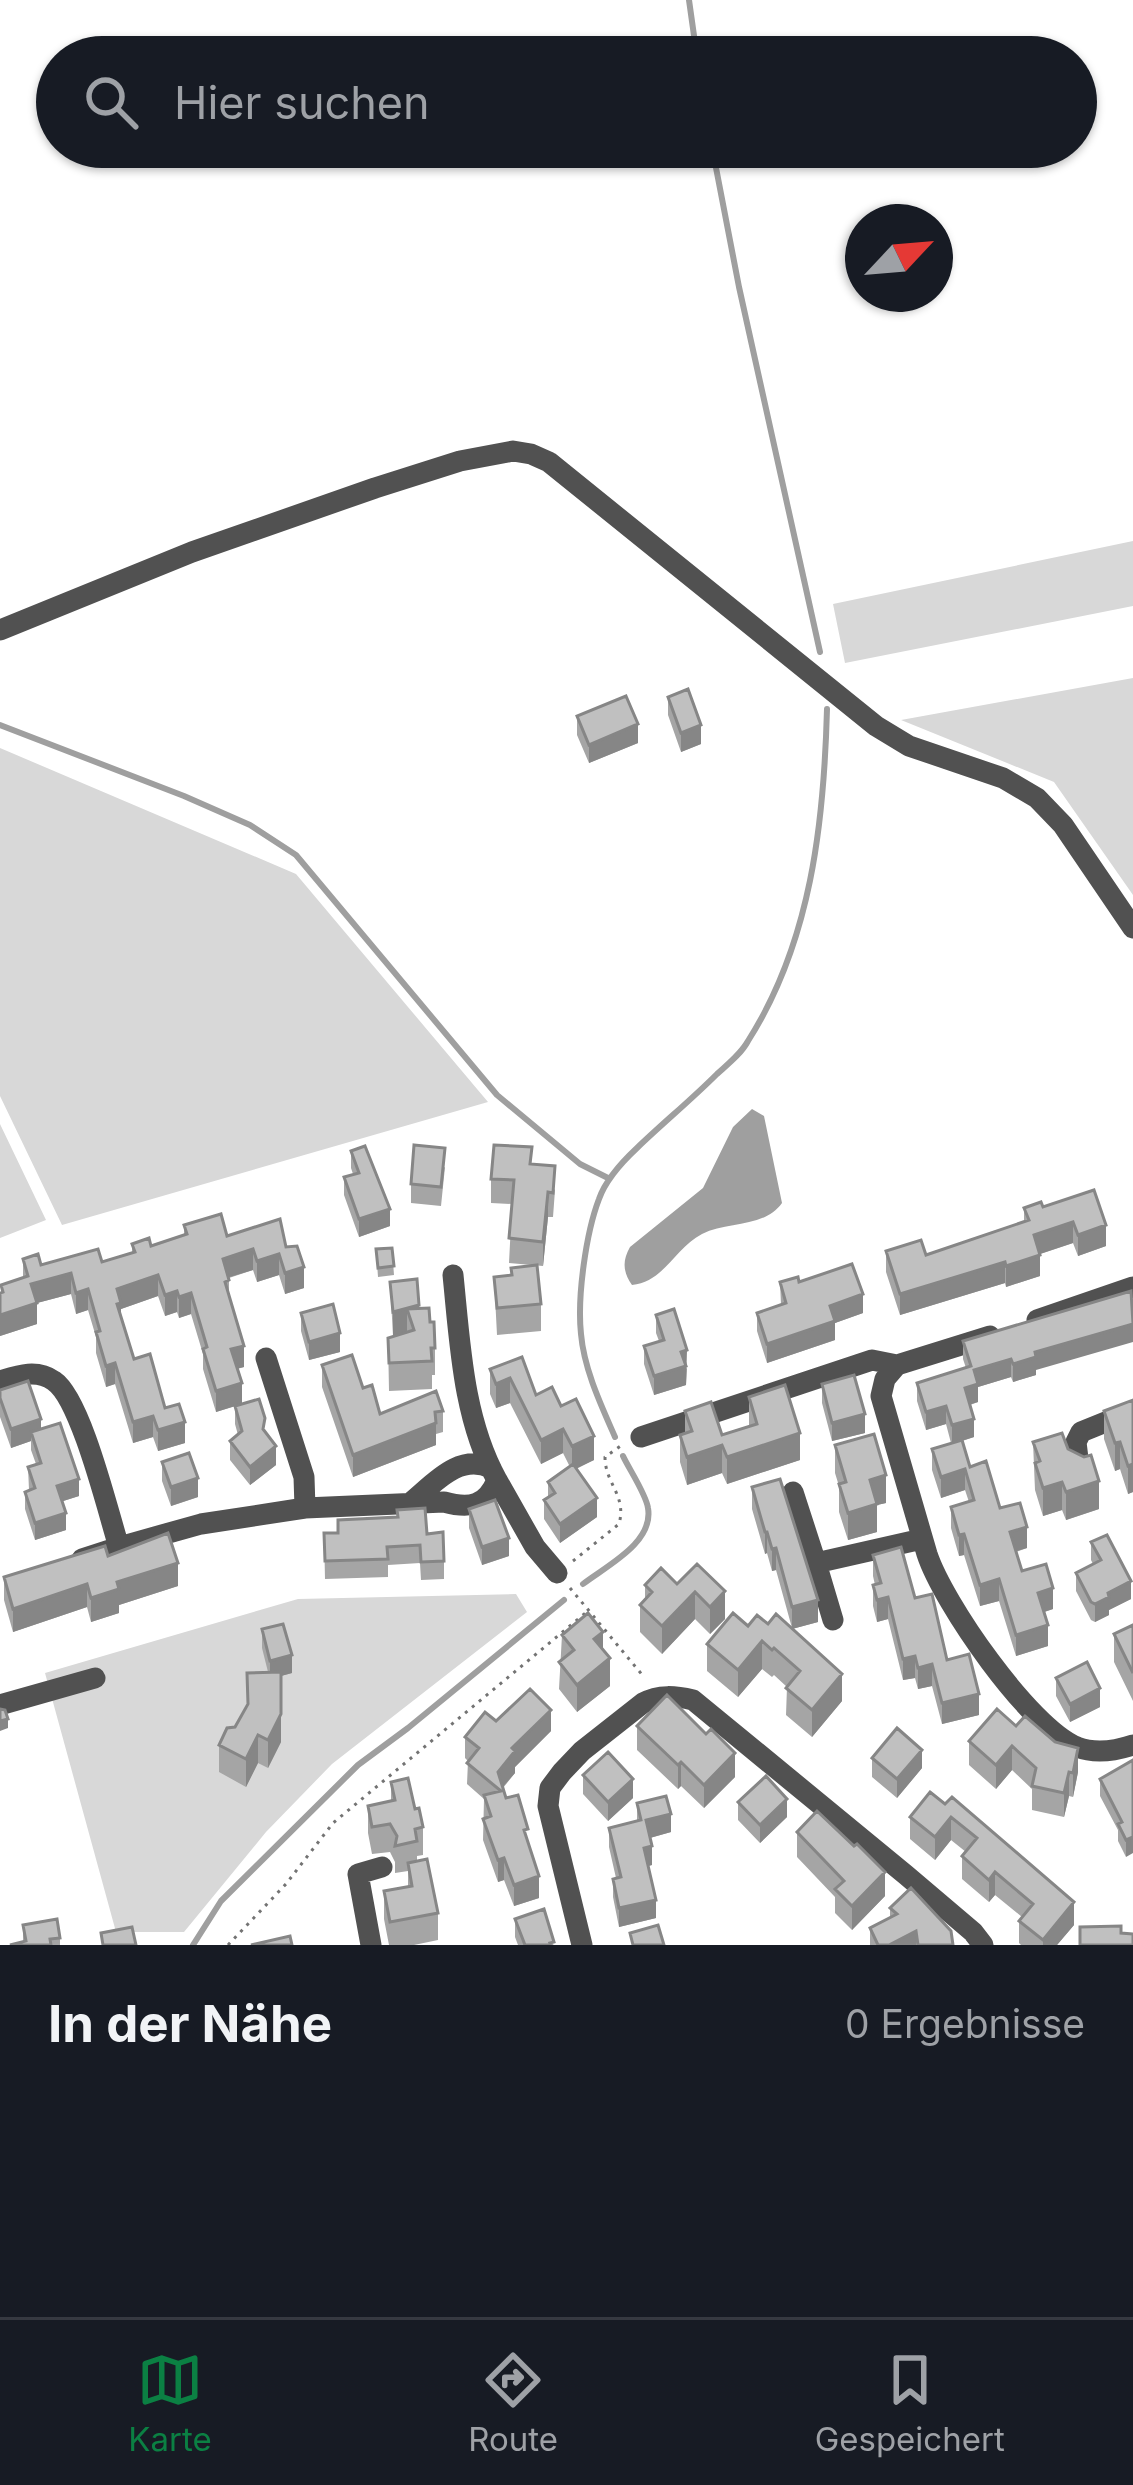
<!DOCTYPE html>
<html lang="de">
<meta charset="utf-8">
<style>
body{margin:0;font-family:Inter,sans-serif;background:#20242c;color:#f1f3f6}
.compass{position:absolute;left:845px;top:204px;width:108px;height:108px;border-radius:50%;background:#171b24;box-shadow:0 3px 9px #0004;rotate:64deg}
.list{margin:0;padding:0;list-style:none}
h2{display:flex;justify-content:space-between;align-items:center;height:156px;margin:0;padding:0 48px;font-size:51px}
h2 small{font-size:39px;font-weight:400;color:#9ea1a6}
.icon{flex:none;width:66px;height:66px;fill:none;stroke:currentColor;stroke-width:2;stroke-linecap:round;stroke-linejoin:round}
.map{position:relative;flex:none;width:1133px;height:1945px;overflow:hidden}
.search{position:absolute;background:#171b24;box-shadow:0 3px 9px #0004;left:36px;right:36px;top:36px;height:132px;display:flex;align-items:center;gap:30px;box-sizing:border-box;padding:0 42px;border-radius:66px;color:#9ea1a6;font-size:45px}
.sheet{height:372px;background:#171b24}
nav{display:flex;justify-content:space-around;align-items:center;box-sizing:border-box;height:168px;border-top:3px solid #363941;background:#171b24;font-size:33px;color:#9ea1a6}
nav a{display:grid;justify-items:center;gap:6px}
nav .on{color:#0b8043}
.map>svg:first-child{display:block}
.green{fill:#d8d8d8}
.water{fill:#9f9f9f}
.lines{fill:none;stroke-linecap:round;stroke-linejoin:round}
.stream{stroke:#9f9f9f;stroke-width:6}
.path{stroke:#737373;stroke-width:3;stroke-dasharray:3 6;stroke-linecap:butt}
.minor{stroke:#515151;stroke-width:21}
.wall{fill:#a5a5a5}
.shaded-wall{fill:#868686}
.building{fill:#c0c0c0;stroke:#868686;stroke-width:3}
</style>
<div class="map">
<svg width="1133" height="1945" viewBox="0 0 1133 1945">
<rect width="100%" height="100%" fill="#fff"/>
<path class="green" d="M1133,541V606L845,663L833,604Z
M1133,678V895L1054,782L901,720Z
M0,748L296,874L488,1102L62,1225L0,1096Z
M0,1124L46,1220L0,1238Z
M516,1594L527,1612L332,1764L266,1832L184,1932H116L45,1673L298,1599Z"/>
<path class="water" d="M752,1109L764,1116L782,1203C764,1228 728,1221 702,1234C675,1248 664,1282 632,1285C623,1272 622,1261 630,1247L703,1188L733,1127Z"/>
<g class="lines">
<path class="stream" d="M689,0L697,57
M712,147L739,287L820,652
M0,725L184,796L250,825L296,855L497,1095L580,1164L608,1178
M615,1437C601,1405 584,1369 581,1334C577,1297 586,1233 599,1199C606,1179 622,1162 637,1148C663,1123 691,1100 717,1074C728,1064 741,1054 748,1041C811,942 824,823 827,709
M583,1584C606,1566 654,1543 648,1508C646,1494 629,1469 623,1456
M193,1945L221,1901L358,1765L408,1728L564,1600"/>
<path class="path" d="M573,1561L619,1524C627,1495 605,1484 605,1457L622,1445
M570,1588L644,1677
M228,1945L286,1884L333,1823L589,1610"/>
<path class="minor" d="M0,630L192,552L375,488L460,461L513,451L531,454L549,462L876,726L909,746L1003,778L1037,798L1063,825L1133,928
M1037,1320L1133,1287
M897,1365L990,1336
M0,1381C19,1375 37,1369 54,1381C81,1399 108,1512 119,1547L82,1559
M641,1437L872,1360L897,1365L885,1379L881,1396L927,1554C943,1603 1029,1727 1077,1747C1095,1754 1115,1751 1133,1745
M1079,1467L1076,1442L1081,1432L1133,1411
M497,1480L535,1547L557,1573
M793,1492L816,1563L922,1539
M409,1504C432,1486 458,1452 491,1468
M305,1508L444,1502C470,1509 486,1506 497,1480C463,1419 460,1343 453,1275
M119,1547L201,1524L305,1508L304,1477L266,1358
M816,1563L833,1620
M0,1705L95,1678
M371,1945L358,1874L382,1867
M582,1945L548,1806L550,1788L562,1772L582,1751L643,1703C659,1694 676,1696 693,1700L906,1875L973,1932L983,1945"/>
</g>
<path class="wall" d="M668,697L701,744L681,752L668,715Z
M577,716L638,743L589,763L577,735Z
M351,1151L390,1226L359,1237L344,1195V1177L353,1174L351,1168Z
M532,1164L555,1190L553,1217H548L543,1266L509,1263L512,1204L491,1203V1179Z
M445,1167L441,1206L411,1203V1184Z
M1094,1190L1106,1246L1078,1256L1073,1243L1040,1254V1276L1006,1287L1005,1283L900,1315L886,1272V1251L926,1255L1024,1222V1208L1043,1207Z
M184,1225L286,1247L304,1288L285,1294L279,1275L257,1282L253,1270L229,1278V1297L244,1367L237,1369L242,1404L265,1431L276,1465L250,1485L230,1460V1441L238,1435L235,1424V1406L216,1412L203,1369V1354L191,1314L179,1318L177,1312L165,1316L158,1296L121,1309V1317L134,1359L185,1443L158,1451L153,1437L133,1443L115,1384L106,1387L96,1353V1337L88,1310L76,1314L71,1294L37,1303V1324L0,1336L1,1285L23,1277V1259L41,1265L102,1262L132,1252V1244L151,1246L184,1235Z
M392,1248L394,1275L378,1277L376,1249Z
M494,1277L541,1304V1331L497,1335Z
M390,1282L419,1308L430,1322L435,1348V1375H432V1389L389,1391L388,1338L393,1336Z
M780,1282H799L863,1313L835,1323V1340L767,1363L757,1331V1313L781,1305Z
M301,1313L340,1352L309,1360L301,1331Z
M656,1315L687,1369L686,1385L654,1395L644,1364V1346L659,1341L656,1333Z
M963,1341L1036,1370V1375L1013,1382L1011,1377L978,1387V1402L970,1405L974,1437L962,1441L970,1467L1027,1548L1016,1552L1022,1571L1053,1609L1044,1612L1048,1646L1016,1656L999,1601L980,1606L964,1555L959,1556L951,1528V1507L969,1502L965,1490L941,1498L932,1470V1449L951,1443L946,1424L926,1430L917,1401V1383L966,1368L963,1359Z
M322,1365L363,1388L380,1414L443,1411V1432L436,1434V1445L353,1477L322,1387Z
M490,1369L561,1406L594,1460L576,1468L597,1517L560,1543L544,1519V1500L548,1498V1482L570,1467L563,1453L541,1464L510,1403L496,1408L490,1394Z
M822,1384L865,1433L832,1441L822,1403Z
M0,1390L41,1429L79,1496L63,1501L66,1530L35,1540L25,1509V1492L29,1490L28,1467L36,1464L31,1450V1441L11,1448L0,1417Z
M749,1397L800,1460L727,1484L722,1473L687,1485L680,1462V1435L685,1433V1411L722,1435L749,1426Z
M1133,1400V1492L1128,1494L1120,1469L1115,1471L1104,1439V1411Z
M1033,1442L1068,1449L1099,1509L1066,1520L1062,1510L1043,1516L1035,1490Z
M835,1445L886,1503L877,1505V1532L848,1540L839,1512V1486L835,1473Z
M162,1462L198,1497L171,1506L162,1481Z
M752,1487L818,1622L792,1629L842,1701L812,1737L786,1715L787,1687L774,1675L772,1677L762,1669L738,1697L707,1671V1644L748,1626L768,1624L792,1628L776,1570L772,1571L767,1553L765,1554L752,1509Z
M469,1509L509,1556L482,1565L469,1528Z
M324,1533L427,1534L444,1561V1579L421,1580L420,1563L388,1565V1577L325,1579Z
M1091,1542L1131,1599L1109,1610V1615L1095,1622L1091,1620L1076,1591V1573L1093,1564L1091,1560Z
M873,1555L915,1598L947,1660L979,1715L942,1724L932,1686L918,1689L915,1678L903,1680L888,1619L877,1622L873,1606V1585H875L873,1576Z
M108,1556L178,1586L119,1605V1613L91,1622L87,1607L13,1632L4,1600V1577Z
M697,1564L725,1619L710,1634L695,1619L662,1654L640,1632V1605L645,1600V1585L677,1584Z
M1133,1625V1701L1114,1662V1634Z
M262,1629L292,1673L281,1676V1742L268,1768L258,1763L246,1787L219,1772V1745L235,1727L268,1672L262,1648Z
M562,1635L610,1686L577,1712L559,1689Z
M1056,1678L1100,1707L1070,1722L1056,1696Z
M496,1721L551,1731L515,1767V1773L503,1788L506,1798L528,1843L539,1898L514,1906L504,1880L498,1882L483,1840L484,1799L467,1784L468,1761L465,1758V1737Z
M637,1726L735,1777L704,1808L681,1786L678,1789L637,1750Z
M1016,1726L1078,1772L1073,1797L1069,1796L1064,1817L1032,1810V1789L1012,1770L996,1789L969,1765V1741Z
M872,1758L922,1768L897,1798L872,1777Z
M1133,1760L1126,1857L1118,1841V1830L1100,1796V1779Z
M583,1775L633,1798L608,1821L583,1794Z
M391,1782L415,1809L423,1827V1855L417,1856V1861L438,1913V1940L414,1945H389L384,1919V1891L408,1887V1871L395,1873V1862L390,1852L372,1854L368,1833V1806L391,1801Z
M930,1792L1074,1925L1057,1945H1021L1019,1943V1921L1022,1917L995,1895L989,1902L962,1879V1856L966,1852L951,1840L935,1860L910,1839V1817Z
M738,1802L787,1817L760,1843L738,1820Z
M637,1803L671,1832L650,1838L652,1865L648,1866L656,1918L619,1927L613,1897V1879L616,1878L609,1847V1828L637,1821Z
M797,1832L885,1896L852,1930L835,1913V1897L797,1857Z
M890,1908L953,1945H870V1928L890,1918Z
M515,1919L554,1945H518L515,1937Z
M23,1925L60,1938V1945H10L23,1941Z"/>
<path class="shaded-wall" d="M638,724V743L589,763V745Z
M701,725V744L681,752V733Z
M548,1192V1217L543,1266V1242Z
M390,1209V1226L359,1237V1219Z
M1073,1222V1243L1034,1256V1235Z
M1106,1225V1246L1078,1256V1235Z
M253,1249V1270L223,1279V1259Z
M279,1254V1275L257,1282V1261Z
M1040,1255V1276L1006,1287V1266Z
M1005,1262V1283L900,1315V1294Z
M304,1267V1288L285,1294V1273Z
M71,1273V1294L37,1303V1324L0,1336V1315L31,1284Z
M158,1275V1296L121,1309V1324L117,1325V1289Z
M88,1289V1310L76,1314V1293Z
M177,1291V1312L165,1316V1295Z
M191,1293V1314L179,1318V1297Z
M863,1294V1313L835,1323V1340L767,1363V1344L830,1306Z
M419,1305V1330L407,1309V1334L393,1338V1312Z
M1133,1324V1342L1036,1370V1375L1013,1382V1364L1035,1352Z
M340,1333V1352L309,1360V1342Z
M244,1346V1367L231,1370V1349Z
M687,1350L686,1385L654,1395V1376L681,1352Z
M1011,1359V1377L978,1387V1402L965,1406V1388L974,1370Z
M115,1363V1384L106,1387V1366Z
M510,1378V1403L496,1408V1384Z
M242,1383V1404L216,1412V1391Z
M946,1406V1424L926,1430V1412Z
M865,1414V1433L832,1441V1423Z
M153,1416V1437L133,1443V1422Z
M41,1419V1437L31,1432V1441L11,1448V1429Z
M974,1419V1437L952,1444V1425Z
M185,1422V1443L158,1451V1430Z
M436,1423V1445L353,1477V1455Z
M563,1429V1453L541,1464V1440Z
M800,1433V1460L727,1484V1457Z
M594,1436V1460L572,1471V1446Z
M1120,1442V1469L1115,1471V1443Z
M722,1445V1473L687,1485V1457Z
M276,1446V1465L250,1485V1467Z
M1133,1464V1492L1128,1494V1466Z
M965,1469V1490L941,1498V1477Z
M886,1475V1503L877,1505V1532L848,1540V1513L870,1480Z
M198,1478V1497L171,1506V1487Z
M79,1479V1496L57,1503V1486Z
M1099,1481V1509L1066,1520V1492Z
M1062,1482V1510L1043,1516V1488Z
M597,1498V1517L560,1543V1524Z
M66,1513V1530L35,1540V1523Z
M1027,1527V1548L1010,1553V1532Z
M765,1532H767V1553L765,1554Z
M964,1534V1555L959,1556V1535Z
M509,1538V1556L482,1565V1547Z
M776,1548V1570L772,1571V1549Z
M178,1563V1586L119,1605V1613L91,1622V1598L117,1582Z
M999,1579V1601L980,1606V1585Z
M1131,1581V1599L1109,1610V1615L1095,1622V1604L1108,1593Z
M87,1584V1607L13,1632V1609Z
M1053,1588V1609L1038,1614V1593Z
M725,1591V1619L710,1634V1607Z
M695,1592V1619L662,1654V1626Z
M888,1597V1619L877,1622V1600Z
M818,1600V1622L792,1629V1607Z
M1048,1625V1646L1016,1656V1635Z
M603,1632V1659L594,1639Z
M762,1641V1669L738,1697V1670Z
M292,1655V1673L270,1679V1661Z
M915,1656V1678L903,1680V1659Z
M610,1658V1686L577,1712V1685Z
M932,1664V1686L918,1689V1668Z
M842,1674V1701L812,1737V1710Z
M1100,1688V1707L1070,1722V1704Z
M979,1694V1715L942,1724V1703Z
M551,1710V1731L515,1767V1773L500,1790L498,1772L512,1748Z
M281,1714V1742L268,1768V1740Z
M8,1719V1728L0,1731V1721Z
M258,1735V1763L246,1787V1759Z
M1012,1746V1770L996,1789V1765Z
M1078,1748V1772L1073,1797V1773Z
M922,1750V1768L897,1798V1779Z
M735,1753V1777L704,1808V1785Z
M681,1762V1786L678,1789V1765Z
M1069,1772V1796L1064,1817V1793Z
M633,1779V1798L608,1821V1802Z
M787,1799V1817L760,1843V1825Z
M671,1814V1832L646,1839V1820Z
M951,1817V1840L935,1860V1837Z
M1133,1837V1853L1126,1857V1840Z
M652,1846V1865L644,1867V1848Z
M504,1858V1880L498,1882V1860Z
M885,1872V1896L852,1930V1906Z
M995,1872V1895L989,1902V1880Z
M539,1876V1898L514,1906V1885Z
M656,1900V1918L619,1927V1908Z
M1074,1902V1925L1057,1945H1043V1940Z
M916,1931V1945H889Z"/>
<path class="building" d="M688,689L701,725L681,733L668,697Z
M626,696L638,724L589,745L577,716Z
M414,1145L445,1148L441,1187L411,1184Z
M494,1145L532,1147L530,1164L555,1166L553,1193L548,1192L543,1242L509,1238L514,1180L491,1179Z
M365,1146L390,1209L359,1219L344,1177L359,1173L351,1151Z
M1094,1190L1106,1225L1078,1235L1073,1222L1034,1235L1040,1255L1006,1266L1005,1262L900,1294L886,1251L921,1240L926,1255L1029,1220L1024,1208L1041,1202L1043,1207Z
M221,1214L227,1236L280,1219L286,1247L297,1246L304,1267L285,1273L279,1254L257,1261L253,1249L223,1259L229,1280L225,1282L244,1346L231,1349L242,1383L216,1391L203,1349L207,1347L191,1293L179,1297L177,1291L165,1295L158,1275L117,1289L121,1303L117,1304L134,1359L150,1354L165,1408L179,1404L185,1422L158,1430L153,1416L133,1422L115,1363L106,1366L96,1332L100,1331L88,1289L76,1293L71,1273L31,1284L37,1303L0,1315V1293L3,1292L1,1285L28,1276L23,1259L38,1254L41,1265L98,1249L102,1262L135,1252L132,1244L149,1238L151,1246L187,1234L184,1225Z
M392,1248L394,1266L378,1268L376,1249Z
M852,1264L863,1294L830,1306L835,1321L767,1344L757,1313L786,1303L780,1282L798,1277L799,1282Z
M537,1265L541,1304L497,1308L494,1277L512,1275L511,1268Z
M417,1279L419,1305L393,1312L390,1282Z
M1131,1291L1133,1324L1035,1352L1036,1357L1013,1364L1011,1359L974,1370L978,1384L965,1388L974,1419L952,1425L946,1406L926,1412L917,1383L971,1366L963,1341Z
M333,1304L340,1333L309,1342L301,1313Z
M429,1308L430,1322H434L435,1348H431L432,1361L389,1363L388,1338L414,1330L407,1309Z
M674,1309L687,1350L681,1352L686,1366L654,1376L644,1346L664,1340L656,1315Z
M352,1355L363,1388L372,1385L380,1414L436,1391L443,1411L435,1412L436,1423L353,1455L322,1365Z
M522,1357L536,1395L552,1387L561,1406L576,1399L594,1436L572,1446L563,1429L541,1440L510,1378L496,1384L490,1369Z
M854,1375L865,1414L832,1423L822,1384Z
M28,1381L41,1419L11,1429L0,1398V1390Z
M785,1385L800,1433L727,1457L722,1445L687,1457L680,1435L692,1431L685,1411L711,1402L722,1435L757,1424L749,1397Z
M259,1399L265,1418L263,1429L276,1446L250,1467L230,1441L242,1431L235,1406Z
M1133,1400V1464L1128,1466L1120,1442L1115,1443L1104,1411Z
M60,1423L79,1479L57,1486L66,1513L35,1523L25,1492L35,1488L28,1467L41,1463L31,1432Z
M1062,1433L1068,1449L1084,1457L1091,1455L1099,1481L1066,1492L1062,1482L1043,1488L1035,1463L1040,1461L1033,1442Z
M874,1434L886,1475L870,1480L877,1504L848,1513L839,1484L846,1482L835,1445Z
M962,1440L970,1467L986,1461L1000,1508L1020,1503L1027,1527L1010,1532L1022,1571L1046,1564L1053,1588L1038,1593L1048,1625L1016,1635L999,1579L980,1585L964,1534L959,1535L951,1507L974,1500L965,1469L941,1477L932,1449Z
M189,1453L198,1478L171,1487L162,1462Z
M573,1464L597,1498L560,1524L544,1500L555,1493L548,1482Z
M780,1479L818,1600L792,1607L776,1548L772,1549L767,1532H765L752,1487Z
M495,1500L509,1538L482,1547L469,1509Z
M425,1508L427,1534L443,1532L444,1561L421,1562L420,1545L387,1547L388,1559L325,1561L324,1533H338V1520L398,1517L397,1510Z
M168,1533L178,1563L117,1582L119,1589L91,1598L87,1584L13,1609L4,1577L105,1546L108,1556Z
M1107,1535L1131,1581L1108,1593L1109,1597L1095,1604L1091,1602L1076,1573L1101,1560L1091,1542Z
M901,1547L915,1598L932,1594L947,1660L969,1654L979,1694L942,1703L932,1664L918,1668L915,1656L903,1659L888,1597L877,1600L873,1585L881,1583L873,1555Z
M697,1564L725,1591L710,1607L695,1592L662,1626L640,1605L652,1592L645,1585L661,1568L677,1584Z
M588,1613L603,1632L594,1639L610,1658L577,1685L559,1662L574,1650L562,1635Z
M733,1613L748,1626L757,1615L768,1624L776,1614L842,1674L812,1710L786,1688L800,1671L774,1648L772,1650L762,1641L738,1670L707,1644Z
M283,1624L292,1655L270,1661L262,1629Z
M1133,1625V1673L1114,1634Z
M1087,1662L1100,1688L1070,1704L1056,1678Z
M281,1672V1714L268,1740L258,1735L246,1759L219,1745L227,1728L235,1727L248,1704L247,1673Z
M530,1689L551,1710L512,1748L515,1751L498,1772L506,1798L518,1795L528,1829L524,1830L539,1876L514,1885L504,1858L498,1860L483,1819L491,1816L484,1795L501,1791L467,1763L479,1748L465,1737L485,1712L496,1721Z
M667,1695L706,1734L711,1729L735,1753L704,1785L681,1762L678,1765L637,1726Z
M0,1709L5,1710L8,1719L0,1721Z
M997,1709L1016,1726L1025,1716L1055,1742L1078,1748L1073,1773L1069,1772L1064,1793L1032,1786L1036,1768L1012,1746L996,1765L969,1741Z
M897,1728L922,1750L897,1779L872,1758Z
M608,1752L633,1779L608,1802L583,1775Z
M1133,1760V1837L1126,1840L1118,1824L1122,1822L1100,1779Z
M766,1776L787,1799L760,1825L738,1802Z
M408,1778L415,1809L419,1808L423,1827L415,1829L417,1841L395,1846L397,1836L390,1824L372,1827L368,1806L395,1800L391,1782Z
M930,1792L945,1804L952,1797L1074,1902L1043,1940L1019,1921L1033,1904L995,1872L989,1880L962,1856L977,1838L951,1817L935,1837L910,1817Z
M666,1796L671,1814L646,1820L652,1846L644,1848L656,1900L619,1908L613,1879L621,1877L609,1828L641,1820L637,1803Z
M817,1811L854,1846L857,1844L885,1872L852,1906L835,1889L844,1881L797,1832Z
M427,1859L438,1913L390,1922L384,1891L412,1886L408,1863Z
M911,1888L951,1931L953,1945H918L916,1931L889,1945H878L870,1928L897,1914L890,1908Z
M544,1909L554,1942L550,1943L551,1945H525L515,1919Z
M57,1919L60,1938L50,1939L51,1945H10L26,1941L23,1925Z
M658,1925L664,1945H633L630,1933Z
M1121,1926V1933L1133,1934V1945H1080V1927Z
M132,1927L136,1945H103L101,1933Z
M290,1936L292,1945H251Z"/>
</svg>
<svg class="compass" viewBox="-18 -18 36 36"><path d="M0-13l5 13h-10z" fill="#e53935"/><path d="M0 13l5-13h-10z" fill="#9ea1a6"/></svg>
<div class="search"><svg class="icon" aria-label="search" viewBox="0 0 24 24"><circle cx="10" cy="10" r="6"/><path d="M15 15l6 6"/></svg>Hier suchen</div>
</div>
<section class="sheet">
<h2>In der Nähe<small>0 Ergebnisse</small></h2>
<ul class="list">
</ul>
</section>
<nav>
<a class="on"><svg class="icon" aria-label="map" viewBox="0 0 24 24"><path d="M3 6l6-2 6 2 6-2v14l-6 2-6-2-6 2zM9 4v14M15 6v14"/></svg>Karte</a>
<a><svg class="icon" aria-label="directions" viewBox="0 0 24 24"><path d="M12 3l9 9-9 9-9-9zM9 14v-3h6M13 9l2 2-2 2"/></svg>Route</a>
<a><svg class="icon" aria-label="saved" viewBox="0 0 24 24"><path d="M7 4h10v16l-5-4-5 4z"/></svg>Gespeichert</a>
</nav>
